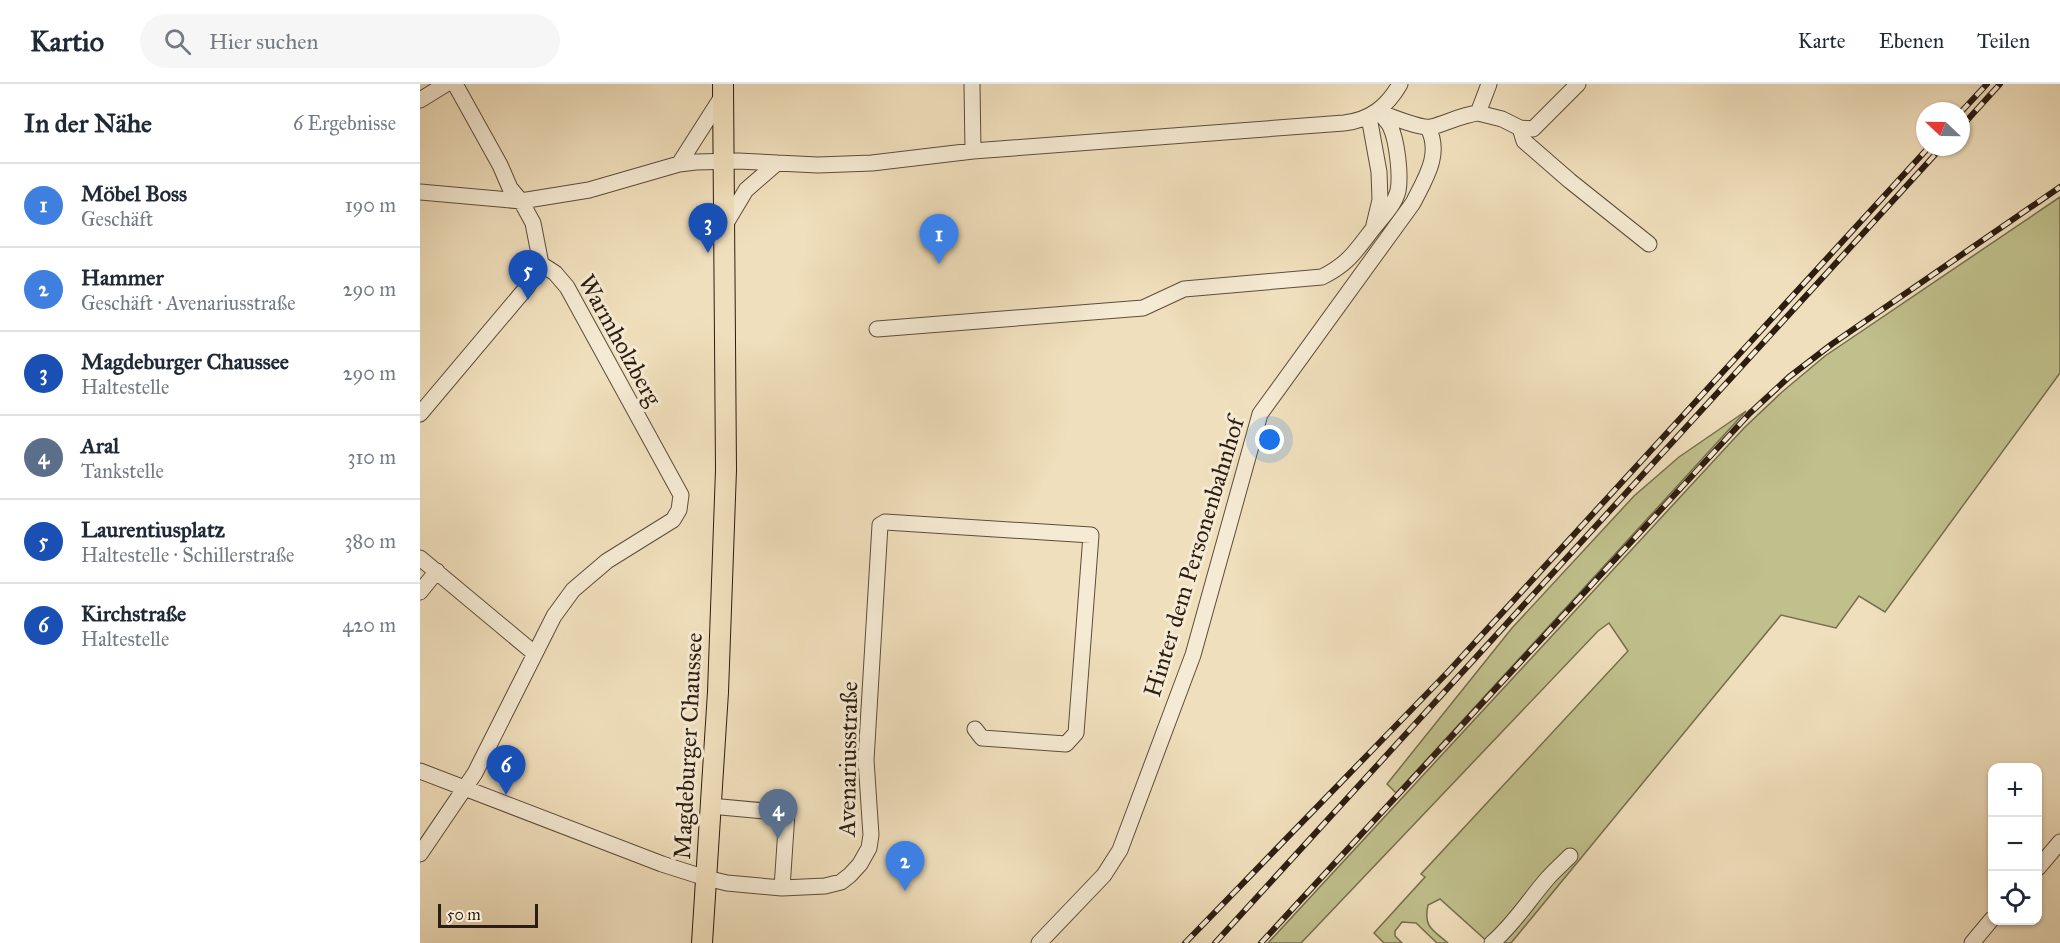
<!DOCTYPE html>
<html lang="de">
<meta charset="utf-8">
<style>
body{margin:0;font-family:"IM FELL Great Primer",serif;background:#f6f6f7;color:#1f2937}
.controls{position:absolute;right:18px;bottom:18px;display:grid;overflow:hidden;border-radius:12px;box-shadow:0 2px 4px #0004}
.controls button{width:54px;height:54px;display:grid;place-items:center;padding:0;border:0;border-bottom:2px solid #e0e1e3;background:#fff;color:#1f2937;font:30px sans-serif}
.compass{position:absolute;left:1496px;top:18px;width:54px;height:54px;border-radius:50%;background:#fff;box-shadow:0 2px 4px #0004;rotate:292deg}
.scale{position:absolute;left:18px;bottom:15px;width:100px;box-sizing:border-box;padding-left:6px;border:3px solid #2c1c11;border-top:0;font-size:16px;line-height:21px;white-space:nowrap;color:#2c1c11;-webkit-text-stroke:4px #f5ead3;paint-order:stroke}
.you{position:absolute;left:850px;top:356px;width:21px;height:21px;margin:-15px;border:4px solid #fff;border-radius:50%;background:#1a73e8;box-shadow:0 0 0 9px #1a73e833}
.badge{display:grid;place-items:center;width:39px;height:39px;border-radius:50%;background:#8f2418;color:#fff;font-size:20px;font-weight:700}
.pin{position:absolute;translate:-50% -50px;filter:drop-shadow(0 2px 3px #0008)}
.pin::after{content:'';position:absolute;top:32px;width:21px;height:18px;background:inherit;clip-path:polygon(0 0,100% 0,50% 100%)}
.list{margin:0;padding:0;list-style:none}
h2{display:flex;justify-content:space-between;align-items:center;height:78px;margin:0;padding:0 24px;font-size:26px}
h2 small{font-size:20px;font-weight:400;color:#747a83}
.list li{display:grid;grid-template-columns:39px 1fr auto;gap:18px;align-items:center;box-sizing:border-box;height:84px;padding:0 24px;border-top:2px solid #e0e1e3}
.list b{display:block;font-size:22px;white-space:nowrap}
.list p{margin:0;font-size:20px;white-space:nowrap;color:#747a83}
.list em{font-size:20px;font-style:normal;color:#747a83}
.icon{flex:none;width:33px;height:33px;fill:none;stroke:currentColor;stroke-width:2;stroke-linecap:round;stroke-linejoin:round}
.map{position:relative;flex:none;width:1640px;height:859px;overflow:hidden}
header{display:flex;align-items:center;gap:36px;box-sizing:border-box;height:84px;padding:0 30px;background:#fff;border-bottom:2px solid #e0e1e3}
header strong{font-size:28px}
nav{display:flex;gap:33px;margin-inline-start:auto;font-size:21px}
.search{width:420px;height:54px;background:#f6f6f7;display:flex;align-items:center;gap:15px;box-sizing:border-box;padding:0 21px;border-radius:33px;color:#747a83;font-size:22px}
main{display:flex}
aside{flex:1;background:#fff}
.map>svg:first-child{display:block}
.green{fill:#c0c08c;stroke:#766e4e;stroke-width:1.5}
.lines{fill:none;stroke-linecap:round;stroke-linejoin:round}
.minor-casing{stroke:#5d4d3c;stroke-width:17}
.major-casing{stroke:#2c1c11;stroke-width:22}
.minor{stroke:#f5ead3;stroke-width:15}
.major{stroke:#f0dfbc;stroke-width:20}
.rail-casing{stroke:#2c1c11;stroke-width:6}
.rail{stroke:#f5ead3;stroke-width:4;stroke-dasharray:11;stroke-linecap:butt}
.labels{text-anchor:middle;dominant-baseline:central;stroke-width:6;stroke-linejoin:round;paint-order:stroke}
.street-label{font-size:24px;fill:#2c1c11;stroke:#f5ead3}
</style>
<header>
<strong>Kartio</strong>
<div class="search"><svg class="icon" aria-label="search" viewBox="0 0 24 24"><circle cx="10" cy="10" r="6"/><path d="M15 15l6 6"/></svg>Hier suchen</div>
<nav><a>Karte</a><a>Ebenen</a><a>Teilen</a></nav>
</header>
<main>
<aside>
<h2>In der Nähe<small>6 Ergebnisse</small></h2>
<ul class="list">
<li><span class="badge" style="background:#3f7fe0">1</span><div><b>Möbel Boss</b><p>Geschäft</p></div><em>190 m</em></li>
<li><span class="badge" style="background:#3f7fe0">2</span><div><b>Hammer</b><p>Geschäft · Avenariusstraße</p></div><em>290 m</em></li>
<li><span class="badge" style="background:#1a4fb4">3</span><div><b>Magdeburger Chaussee</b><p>Haltestelle</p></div><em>290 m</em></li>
<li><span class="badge" style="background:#5c6f8a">4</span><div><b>Aral</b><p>Tankstelle</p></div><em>310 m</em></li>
<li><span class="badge" style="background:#1a4fb4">5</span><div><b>Laurentiusplatz</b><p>Haltestelle · Schillerstraße</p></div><em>380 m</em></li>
<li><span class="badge" style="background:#1a4fb4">6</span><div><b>Kirchstraße</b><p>Haltestelle</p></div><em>420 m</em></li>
</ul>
</aside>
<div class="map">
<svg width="1640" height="859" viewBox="0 0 1640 859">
<rect width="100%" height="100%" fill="#f0dfbc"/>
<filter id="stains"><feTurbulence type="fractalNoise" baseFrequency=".00333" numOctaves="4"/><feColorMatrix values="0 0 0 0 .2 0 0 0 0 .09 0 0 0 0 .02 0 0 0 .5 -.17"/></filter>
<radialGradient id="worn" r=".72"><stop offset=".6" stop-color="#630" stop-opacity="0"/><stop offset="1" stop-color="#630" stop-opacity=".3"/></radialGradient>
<path class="green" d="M1640,113V289L1465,528L1439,512L1416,544L1361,531L1091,859H1069L1020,815L1008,821C1003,843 1013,846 1028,859H1017L996,839L982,838L975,847V852L982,859H964L954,849L1005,793L1001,790L1208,567L1189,539L1178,547L881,859H848L1324,344L1362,308L1405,272Z
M1326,327L976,709L967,700L1092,544L1214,412L1259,373Z"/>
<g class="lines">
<g class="minor-casing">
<path id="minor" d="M552,0L553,67
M0,16L26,0
M961,28C970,33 1003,45 1011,43C1027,39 1041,31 1058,29L1069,0
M1058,29L1082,35L1100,44L1104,57L1150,97L1229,160
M949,33L959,88L960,116L954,141
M1100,44L1113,45L1158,0
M259,80L303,11
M0,108L101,117L169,106L259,80L276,78L318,77L398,81L452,79L553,67L924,39C950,36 967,23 980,0
M305,141L326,106L357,79
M457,245L723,224L764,205L902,193C928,180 935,168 952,146C962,133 974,122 978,107C981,91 977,56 970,42C967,36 962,32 958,27
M0,330L107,203L121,180
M0,474L114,569
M0,508L17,487
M0,687L242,780L286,794L307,799L362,804L405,802L421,798L430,791L440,780L449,764L451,751L446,676L460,441L465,438L671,451L656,649L646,660L562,654L555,645
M290,722L367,729L362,804
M0,770L55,689L134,532L153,506L187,477L253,436L259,426L261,411L147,203L135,189L121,180L113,139L101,117L90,104L80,81L35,0
M1618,784L1640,758
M619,859L684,791L700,766L773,571L840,330L993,119C1005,95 1022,70 1008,44
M1072,859C1095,839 1108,817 1127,795C1134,787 1142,780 1150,772
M1552,859L1572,835"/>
</g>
<g class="major-casing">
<path id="major" d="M282,859L298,608L306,386L303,0"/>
</g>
<use href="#minor" class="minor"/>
<use href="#major" class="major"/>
<g class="rail-casing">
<path id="rail" d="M1541,28L1567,0
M1541,43L1580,0
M765,859L1027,589L1509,63
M795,859L1522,63
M841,859L1330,329L1369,293L1412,260L1640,103"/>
</g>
<use href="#rail" class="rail"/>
</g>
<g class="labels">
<g class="street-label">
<text transform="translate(200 256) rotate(61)">Warmholzberg</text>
<text transform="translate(774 473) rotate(-73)">Hinter dem Personenbahnhof</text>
<text transform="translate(268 662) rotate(-87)">Magdeburger Chaussee</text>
<text transform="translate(428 675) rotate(-89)">Avenariusstraße</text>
</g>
</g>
<rect width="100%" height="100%" filter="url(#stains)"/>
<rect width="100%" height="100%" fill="url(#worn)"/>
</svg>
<div class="controls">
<button>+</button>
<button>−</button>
<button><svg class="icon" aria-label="locate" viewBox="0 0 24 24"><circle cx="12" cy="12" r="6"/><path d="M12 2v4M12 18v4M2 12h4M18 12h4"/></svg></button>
</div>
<svg class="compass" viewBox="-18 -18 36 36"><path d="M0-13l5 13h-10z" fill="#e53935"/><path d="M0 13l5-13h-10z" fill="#747a83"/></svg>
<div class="scale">50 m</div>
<div class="you"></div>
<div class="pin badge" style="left:519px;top:180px;background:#3f7fe0">1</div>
<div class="pin badge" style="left:485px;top:807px;background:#3f7fe0">2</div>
<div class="pin badge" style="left:288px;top:169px;background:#1a4fb4">3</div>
<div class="pin badge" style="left:358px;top:755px;background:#5c6f8a">4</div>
<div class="pin badge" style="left:108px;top:216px;background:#1a4fb4">5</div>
<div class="pin badge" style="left:86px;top:711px;background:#1a4fb4">6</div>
</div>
</main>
